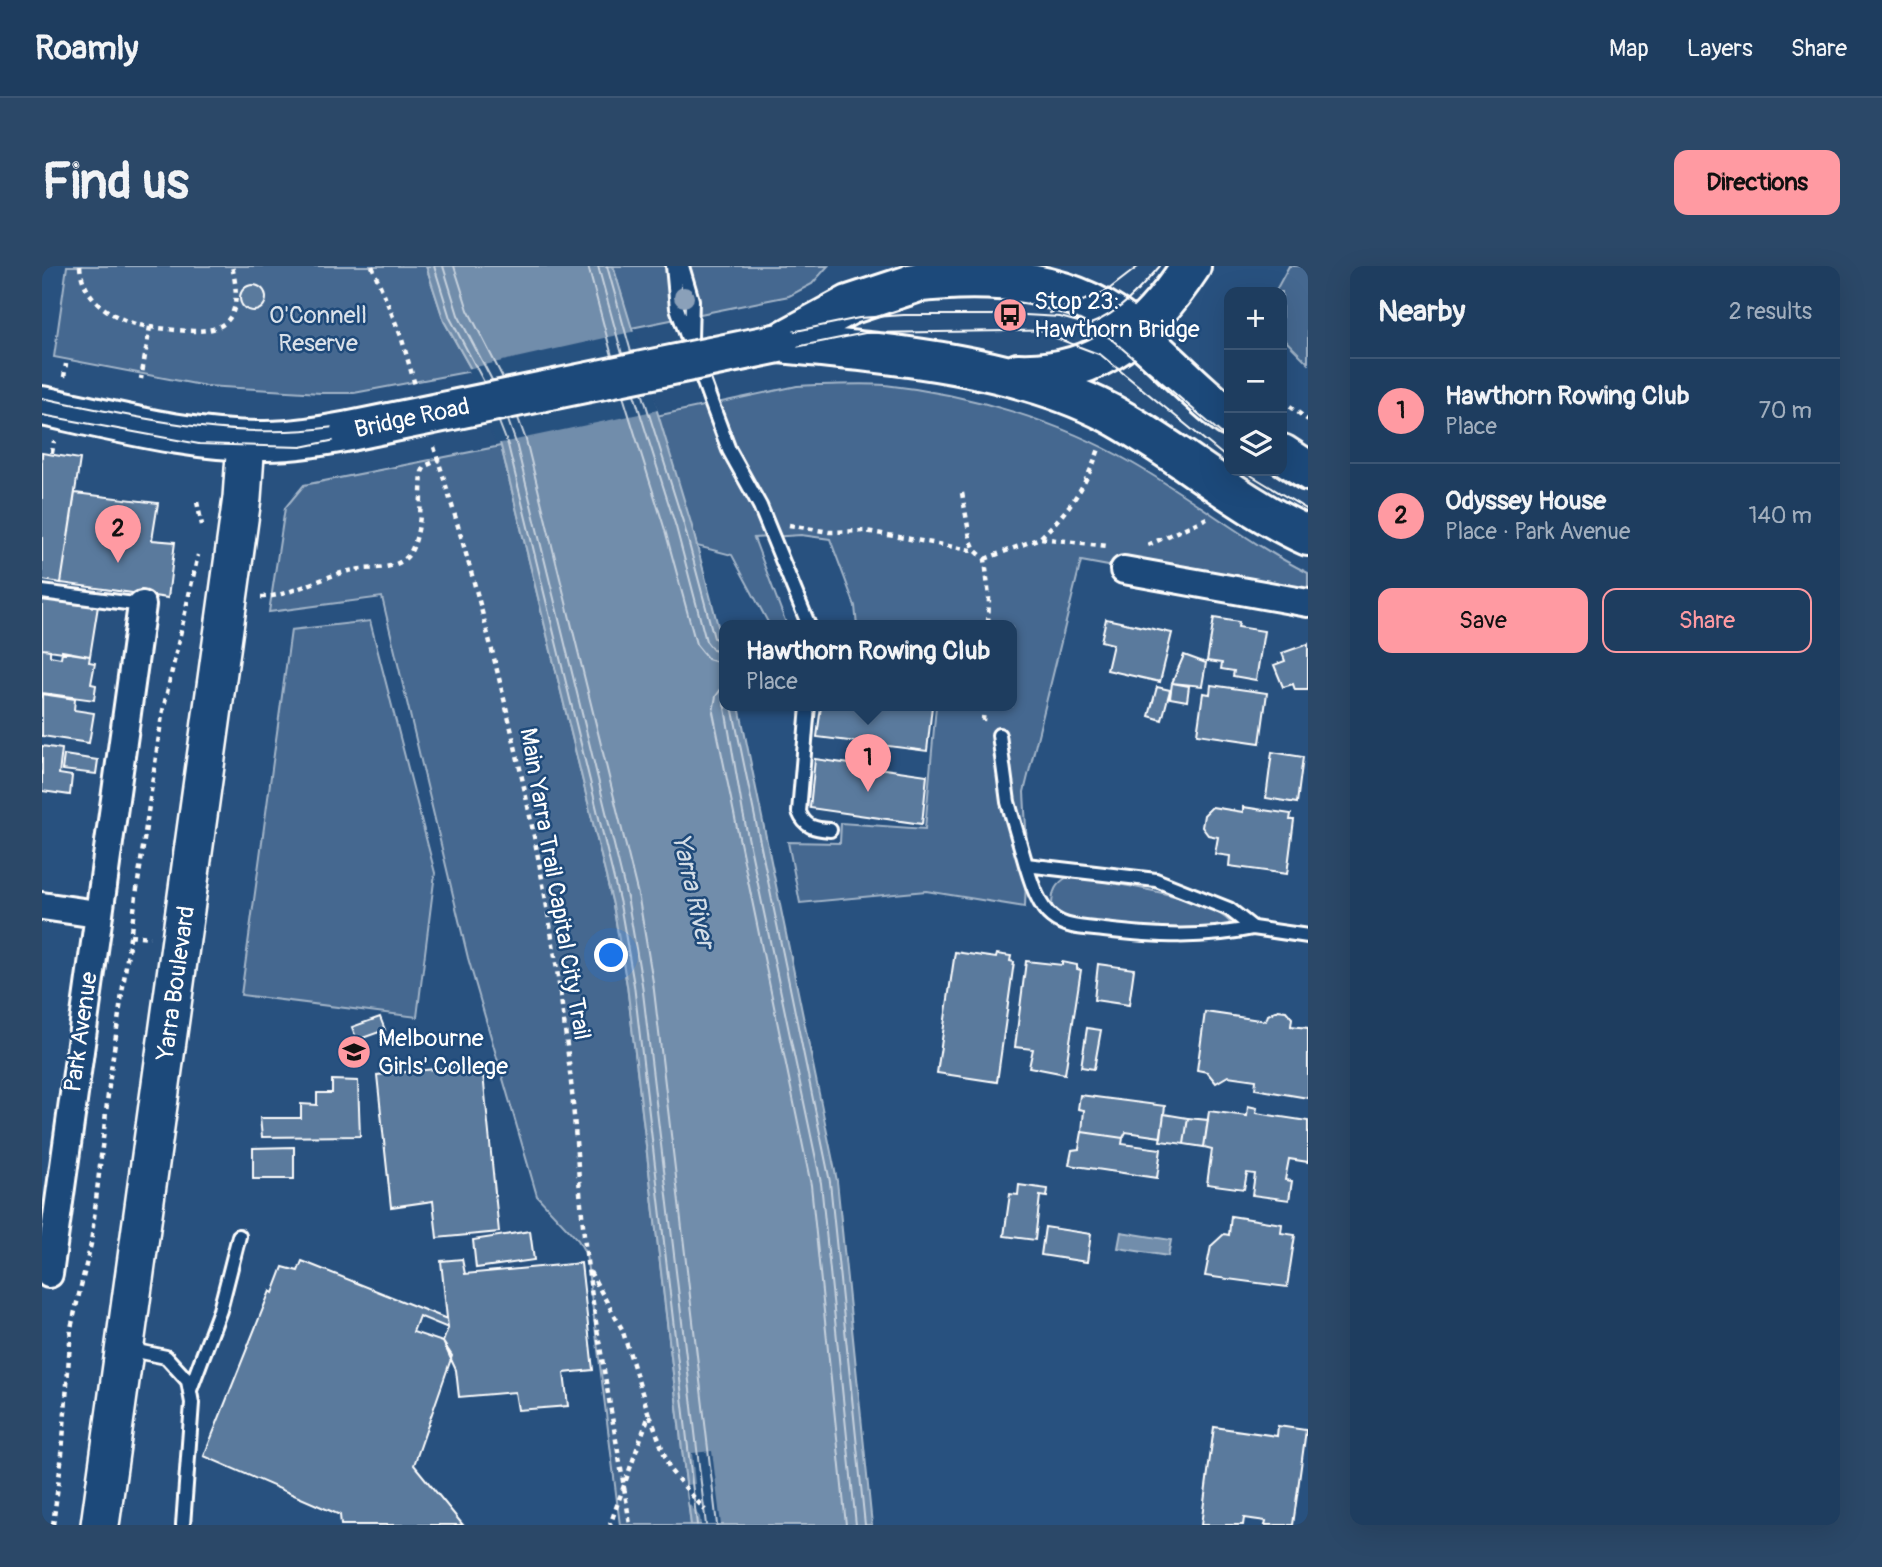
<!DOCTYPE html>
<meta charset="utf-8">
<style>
body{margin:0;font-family:Pangolin,sans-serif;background:#2b4868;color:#f1f3f6}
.controls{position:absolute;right:21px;top:21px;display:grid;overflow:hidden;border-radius:14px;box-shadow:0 7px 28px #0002}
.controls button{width:63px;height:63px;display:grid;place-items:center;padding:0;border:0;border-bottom:2px solid #3c5674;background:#1e3d5f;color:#f1f3f6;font:35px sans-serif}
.you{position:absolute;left:570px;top:690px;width:24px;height:24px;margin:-18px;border:5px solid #fff;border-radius:50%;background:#1a73e8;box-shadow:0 0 0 10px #1a73e833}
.badge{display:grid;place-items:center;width:46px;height:46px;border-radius:50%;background:#ff9aa2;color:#111;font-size:23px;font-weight:700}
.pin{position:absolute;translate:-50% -58px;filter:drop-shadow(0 2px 4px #0008)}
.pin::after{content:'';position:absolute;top:37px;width:24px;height:21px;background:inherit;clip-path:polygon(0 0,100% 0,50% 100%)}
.popup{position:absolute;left:677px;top:354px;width:298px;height:91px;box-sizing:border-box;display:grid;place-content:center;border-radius:14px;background:#1e3d5f;filter:drop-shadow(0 2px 5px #0005);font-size:23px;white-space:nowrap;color:#a1aebd}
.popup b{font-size:26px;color:#f1f3f6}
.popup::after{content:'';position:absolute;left:50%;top:100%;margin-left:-14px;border:14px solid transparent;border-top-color:#1e3d5f}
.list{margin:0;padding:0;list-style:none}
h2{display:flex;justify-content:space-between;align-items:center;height:91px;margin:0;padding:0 28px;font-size:30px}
h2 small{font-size:23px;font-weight:400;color:#a1aebd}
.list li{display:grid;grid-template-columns:46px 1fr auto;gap:21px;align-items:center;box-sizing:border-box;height:105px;padding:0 28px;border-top:2px solid #3c5674}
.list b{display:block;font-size:26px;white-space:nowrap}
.list p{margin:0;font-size:23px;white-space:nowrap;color:#a1aebd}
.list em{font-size:23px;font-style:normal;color:#a1aebd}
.actions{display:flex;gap:14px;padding:21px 28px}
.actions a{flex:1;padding:16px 0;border:2px solid #ff9aa2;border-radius:14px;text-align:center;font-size:24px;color:#ff9aa2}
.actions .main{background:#ff9aa2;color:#111}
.icon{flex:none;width:38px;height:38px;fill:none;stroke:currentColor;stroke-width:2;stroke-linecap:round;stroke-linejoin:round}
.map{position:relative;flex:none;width:1266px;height:1259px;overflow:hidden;border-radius:14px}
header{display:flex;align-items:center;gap:42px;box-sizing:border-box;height:98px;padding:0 35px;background:#1e3d5f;border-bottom:2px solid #3c5674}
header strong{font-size:33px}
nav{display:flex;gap:38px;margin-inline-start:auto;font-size:24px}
.intro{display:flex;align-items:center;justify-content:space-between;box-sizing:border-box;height:168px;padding:0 42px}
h1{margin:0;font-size:49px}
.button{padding:18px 32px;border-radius:14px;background:#ff9aa2;color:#111;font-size:24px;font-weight:700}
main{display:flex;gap:42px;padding:0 42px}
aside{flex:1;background:#1e3d5f;border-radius:14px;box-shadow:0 7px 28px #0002}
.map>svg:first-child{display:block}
.green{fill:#446890;stroke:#a2b4c8;stroke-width:2}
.water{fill:#718dab;stroke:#aabbcd;stroke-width:2}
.pier{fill:#28517f}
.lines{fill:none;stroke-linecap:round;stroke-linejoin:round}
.shore{stroke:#c6d1dd;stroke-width:2}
.building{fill:#5a7a9d;stroke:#fff;stroke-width:2}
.lane-casing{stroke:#fff;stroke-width:18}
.street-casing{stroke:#fff;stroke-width:32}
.secondary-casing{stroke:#fff;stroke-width:42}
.primary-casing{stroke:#fff;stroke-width:44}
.path{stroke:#fff;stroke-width:4.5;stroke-dasharray:5 5;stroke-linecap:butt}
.lane{stroke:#1f4a7a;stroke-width:12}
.street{stroke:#1f4a7a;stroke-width:26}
.secondary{stroke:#1f4a7a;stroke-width:37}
.primary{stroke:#1f4a7a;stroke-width:38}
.tram{stroke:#fff;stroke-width:2}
.primary-bridge-casing{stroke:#fff;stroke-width:44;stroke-linecap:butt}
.primary-bridge{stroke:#1f4a7a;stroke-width:38}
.tree{fill:#8aa0b9}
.labels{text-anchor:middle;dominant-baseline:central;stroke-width:5;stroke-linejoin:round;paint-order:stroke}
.poi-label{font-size:24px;fill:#fff;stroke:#1f4a7a;text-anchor:start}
.park-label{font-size:24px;fill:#dae1e9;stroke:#1f4a7a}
.street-label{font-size:24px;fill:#fff;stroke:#1f4a7a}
.water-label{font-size:26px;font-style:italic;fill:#d4dde6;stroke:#1f4a7a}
</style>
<header>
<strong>Roamly</strong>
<nav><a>Map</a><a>Layers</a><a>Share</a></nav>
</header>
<div class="intro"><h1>Find us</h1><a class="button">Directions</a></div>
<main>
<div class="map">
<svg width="1266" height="1259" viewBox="0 0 1266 1259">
<rect width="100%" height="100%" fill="#28517f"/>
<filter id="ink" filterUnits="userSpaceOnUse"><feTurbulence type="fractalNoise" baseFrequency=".0143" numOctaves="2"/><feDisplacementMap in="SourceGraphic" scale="14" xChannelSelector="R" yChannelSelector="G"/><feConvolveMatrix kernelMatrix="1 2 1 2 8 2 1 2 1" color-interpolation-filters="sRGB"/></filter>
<g filter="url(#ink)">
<path class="green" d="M25,0H384L402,55L430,105L312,127H279L164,120L12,91Z
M571,0H786L770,18L747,30L589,62Z
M1247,0H1266V97L1240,71V26H1233Z
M774,119C797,119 821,117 843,119C927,128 1017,155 1090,197C1150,231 1204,276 1266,307V337L1039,295L982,526L985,580L983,641L884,625L758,637L746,576L798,577L799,557L883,563L894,440H970V360H815L813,340L788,273L759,269L712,272L745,360H728L690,289L655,280L614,150L755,120Z
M459,180L571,639L585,719L649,1259H578L544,988L536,974L495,930L426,692L340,331L227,346L243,242L262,219Z
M328,355L393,607L375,751L199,729L249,364Z
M1027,610C1065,616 1162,629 1188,656L1186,660C1146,667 1040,670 1010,641C1010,625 1013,618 1027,610Z"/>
<path class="water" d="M384,0H571L649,257L682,383V440H697L795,915L830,1259H649L585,719L571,639L459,180L430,105L402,55Z
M1079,966L1129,974L1126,990L1076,982Z"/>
<path class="pier" d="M594,65L616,144L454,178L425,103Z
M670,1185L679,1259H659L658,1251L647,1238L644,1219L653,1218L650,1187Z"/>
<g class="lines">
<path class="shore" d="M392,0L408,52L442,116
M401,0L416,49L450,114
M412,0L426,44L461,112
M546,0L570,90
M556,0L580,88
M565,0L589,86
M600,126L642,259L672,372L682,378
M592,128L634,261L664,375L671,384L682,387
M581,130L623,264L654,378L666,393L682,398
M476,152L484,174L597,633L611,716L675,1259
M466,154L474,177L586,636L600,718L664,1259
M457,156L466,179L578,638L592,719L655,1259
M682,419L674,430L671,446L769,919L804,1259
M682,436L701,547L779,917L814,1259
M690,440L788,916L823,1259"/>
</g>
<path class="building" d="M198 32a13 13 0 1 1 26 0a13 13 0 1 1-26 0Z
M0,187L38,193L19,317L0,314Z
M33,227L116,237L110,274L133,276L126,332L19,317Z
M0,332L56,340L48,390L0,383Z
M1172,352L1197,356L1196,361L1222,365L1214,414L1191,410L1192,405L1179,403L1180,397L1165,395Z
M1064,353L1130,367L1118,416L1065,404L1071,378L1059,375Z
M1266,378V424H1253L1251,418L1241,421L1232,399L1243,395L1240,387Z
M0,383L8,384V390L19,392L20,385L48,390L47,396L53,397L49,418L54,419L52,434L0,427Z
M1142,389L1164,397L1160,420L1130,417Z
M1130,417L1147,420L1145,435L1128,432Z
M1169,419L1225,427L1218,477L1155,468L1161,427L1168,428Z
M1115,421L1128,424L1120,454L1107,450Z
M0,428L33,433L32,444L52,447L47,477L0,470Z
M779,440H890L885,485L775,471Z
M0,480L20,483L17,508L30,510L28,529L0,525Z
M1230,486L1261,491L1255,537L1224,532Z
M22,489L56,494L54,508L20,504Z
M773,493L885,509L880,558L768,542Z
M1170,541L1201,546V541L1249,548L1248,554H1252L1245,608L1187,600L1188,590L1173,588L1176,571L1166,569L1160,561L1162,549Z
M913,686L954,692L955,688L969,690L968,695L972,696L955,816L895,807Z
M984,695L1020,699V696L1035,699V703L1039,704L1023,808L987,801L991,783L973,781Z
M1056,698L1092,703L1087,739L1052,734Z
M1236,744L1244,745L1250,752L1249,760L1266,762V832L1213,823L1214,814L1186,810L1174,817L1165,806L1155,804L1163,746L1224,755L1226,749Z
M338,751L343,764L315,774L310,761Z
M1045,762L1059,764L1052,803L1039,801Z
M440,798L457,966L395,972L391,935L349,941L335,809Z
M290,814L316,815L318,870L220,871L218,852H259V838L275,839V827H290Z
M1038,829L1123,840L1119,871L1084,866L1081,872L1040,866L1042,844L1036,843Z
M1206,840L1215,842L1214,847L1266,855V896L1247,893L1243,914L1250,915L1247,934L1210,929L1213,908L1205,907L1202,923L1165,918L1170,883L1162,881L1167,845L1205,850Z
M1122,848L1146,852L1142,878L1118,875Z
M1146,852L1166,854L1162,881L1142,878Z
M1040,866L1081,872L1080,878L1119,883L1115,912L1027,899L1030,884L1037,883Z
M252,881V913H211V882Z
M977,919L1006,923L1005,931L998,930L993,974L962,970L968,928L976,929Z
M1189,950L1240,958L1239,967L1253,969L1245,1021L1163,1010L1169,980L1182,968L1187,969Z
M1003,961L1049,968L1045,996L999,989Z
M488,965L492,994L434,1002L431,974Z
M420,993L423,1008L539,997L551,1104L522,1107L526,1140L476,1144L473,1126L417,1131L414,1104L401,1076L406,1062L399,995Z
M260,995L405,1053L406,1062L377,1050L371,1066L401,1076L410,1090L372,1199L421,1259H299L298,1249L162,1190L228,1025L231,1027L241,1001L256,1005Z
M1236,1160L1264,1164L1251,1259H1223L1224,1255L1202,1252L1201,1259H1159L1172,1161L1235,1170Z"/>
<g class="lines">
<g class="lane-casing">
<path id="lane" d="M631,0L635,42L669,136L687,184L718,240L767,360
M640,0L650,34L649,72
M0,326L100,339
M766,440L757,546C763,561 772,563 788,564
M957,469L966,536L984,599L1114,614L1187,643L1211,662L1266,670
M984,599C989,615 996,640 1010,651C1023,662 1046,662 1062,664C1113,670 1161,673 1211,662
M85,1083L124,1091L146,1115L150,1137L141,1259
M148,1124L178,1044L197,970"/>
</g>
<g class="street-casing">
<path id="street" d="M1082,304L1266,337
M0,640L55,648
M7,1008L100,339"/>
</g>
<g class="secondary-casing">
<path id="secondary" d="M58,1259L200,232L204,175"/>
</g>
<g class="primary-casing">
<path id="primary" d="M871,17C949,8 1033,12 1095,68C1126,95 1154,126 1187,151
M737,77C842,87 972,97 1067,147C1136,184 1195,238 1266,270
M737,77L807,39L895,10
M976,107C1058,110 1107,64 1149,0
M0,140C72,155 149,176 223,175C252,175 280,170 308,165
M1240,188L1266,205"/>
</g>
<path class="path" d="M38,0C40,35 76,57 108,61L99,113
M330,0L359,70L373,119
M108,61C164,68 207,74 190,0
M22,111L24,98
M1240,134L1266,154
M392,181C451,368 501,577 524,772C534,849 536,927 546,1003C558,1089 575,1174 588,1259
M10,187L12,175
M920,227L928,272L933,284
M155,236L160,259
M747,259L787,266L824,265L934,285L943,293L947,332L946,360
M999,271C1029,242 1044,220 1058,180
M1106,279L1165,252
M943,293L998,272L1066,280
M219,331C247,331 282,309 312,304C330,301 356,305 368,287C381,265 378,230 380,206L383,200L397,194
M941,455L942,440
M88,669L108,671
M548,1006L580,1063L607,1149L568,1259
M608,1149L628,1204L663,1244
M11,1259L20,1188L29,1062L49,978L68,811L120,449L156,289"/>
<use href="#lane" class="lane"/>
<use href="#street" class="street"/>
<use href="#secondary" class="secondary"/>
<use href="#primary" class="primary"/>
<path class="tram" d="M1008,47L1062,27L1097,0
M1009,70L1059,89L1187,194
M0,132C97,152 192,175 292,161L817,52L862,49H983L1018,51L1040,57L1068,72L1187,174
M0,149L157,178L259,181L823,67L1030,64C1070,55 1092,30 1118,0
M1202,205L1266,244
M1230,205L1266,227"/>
<g class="primary-bridge-casing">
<path id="primary-bridge" d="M308,165L737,77"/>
</g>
<use href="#primary-bridge" class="primary-bridge"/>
</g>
<circle class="tree" cx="642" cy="31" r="10"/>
</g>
<defs>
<g id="bus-disc" transform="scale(1.75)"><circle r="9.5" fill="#ff9aa2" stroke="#1f4a7a"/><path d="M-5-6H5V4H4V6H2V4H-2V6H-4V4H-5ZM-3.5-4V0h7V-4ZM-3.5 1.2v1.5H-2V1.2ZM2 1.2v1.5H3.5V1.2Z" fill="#111"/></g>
<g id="school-disc" transform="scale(1.75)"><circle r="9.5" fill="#ff9aa2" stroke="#1f4a7a"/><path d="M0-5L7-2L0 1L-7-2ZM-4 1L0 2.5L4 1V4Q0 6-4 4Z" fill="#111"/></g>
</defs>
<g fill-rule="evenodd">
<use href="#bus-disc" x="968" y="49"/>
<use href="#school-disc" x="312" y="786"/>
</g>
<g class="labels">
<g class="poi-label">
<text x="992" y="35">Stop 23:<tspan x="992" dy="28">Hawthorn Bridge</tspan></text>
<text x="336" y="772">Melbourne<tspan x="336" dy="28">Girls' College</tspan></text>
</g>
<g class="park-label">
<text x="276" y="49">O'Connell<tspan x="276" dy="28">Reserve</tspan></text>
</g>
<g class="street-label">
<text transform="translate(370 152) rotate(-12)">Bridge Road</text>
<text transform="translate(513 618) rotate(80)">Main Yarra Trail Capital City Trail</text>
<text transform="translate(134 717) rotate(-82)">Yarra Boulevard</text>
<text transform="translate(39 766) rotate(-82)">Park Avenue</text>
</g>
<g class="water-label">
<text transform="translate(651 625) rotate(77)">Yarra River</text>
</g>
</g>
</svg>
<div class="controls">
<button>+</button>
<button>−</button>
<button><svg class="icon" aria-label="layers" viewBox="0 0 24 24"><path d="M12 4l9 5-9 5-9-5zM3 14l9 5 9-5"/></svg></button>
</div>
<div class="you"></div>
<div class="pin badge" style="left:826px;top:526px">1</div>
<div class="popup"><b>Hawthorn Rowing Club</b>Place</div>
<div class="pin badge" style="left:76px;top:297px">2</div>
</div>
<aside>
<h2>Nearby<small>2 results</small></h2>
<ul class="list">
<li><span class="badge">1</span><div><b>Hawthorn Rowing Club</b><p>Place</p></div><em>70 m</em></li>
<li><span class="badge">2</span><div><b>Odyssey House</b><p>Place · Park Avenue</p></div><em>140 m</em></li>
</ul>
<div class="actions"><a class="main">Save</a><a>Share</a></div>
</aside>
</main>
